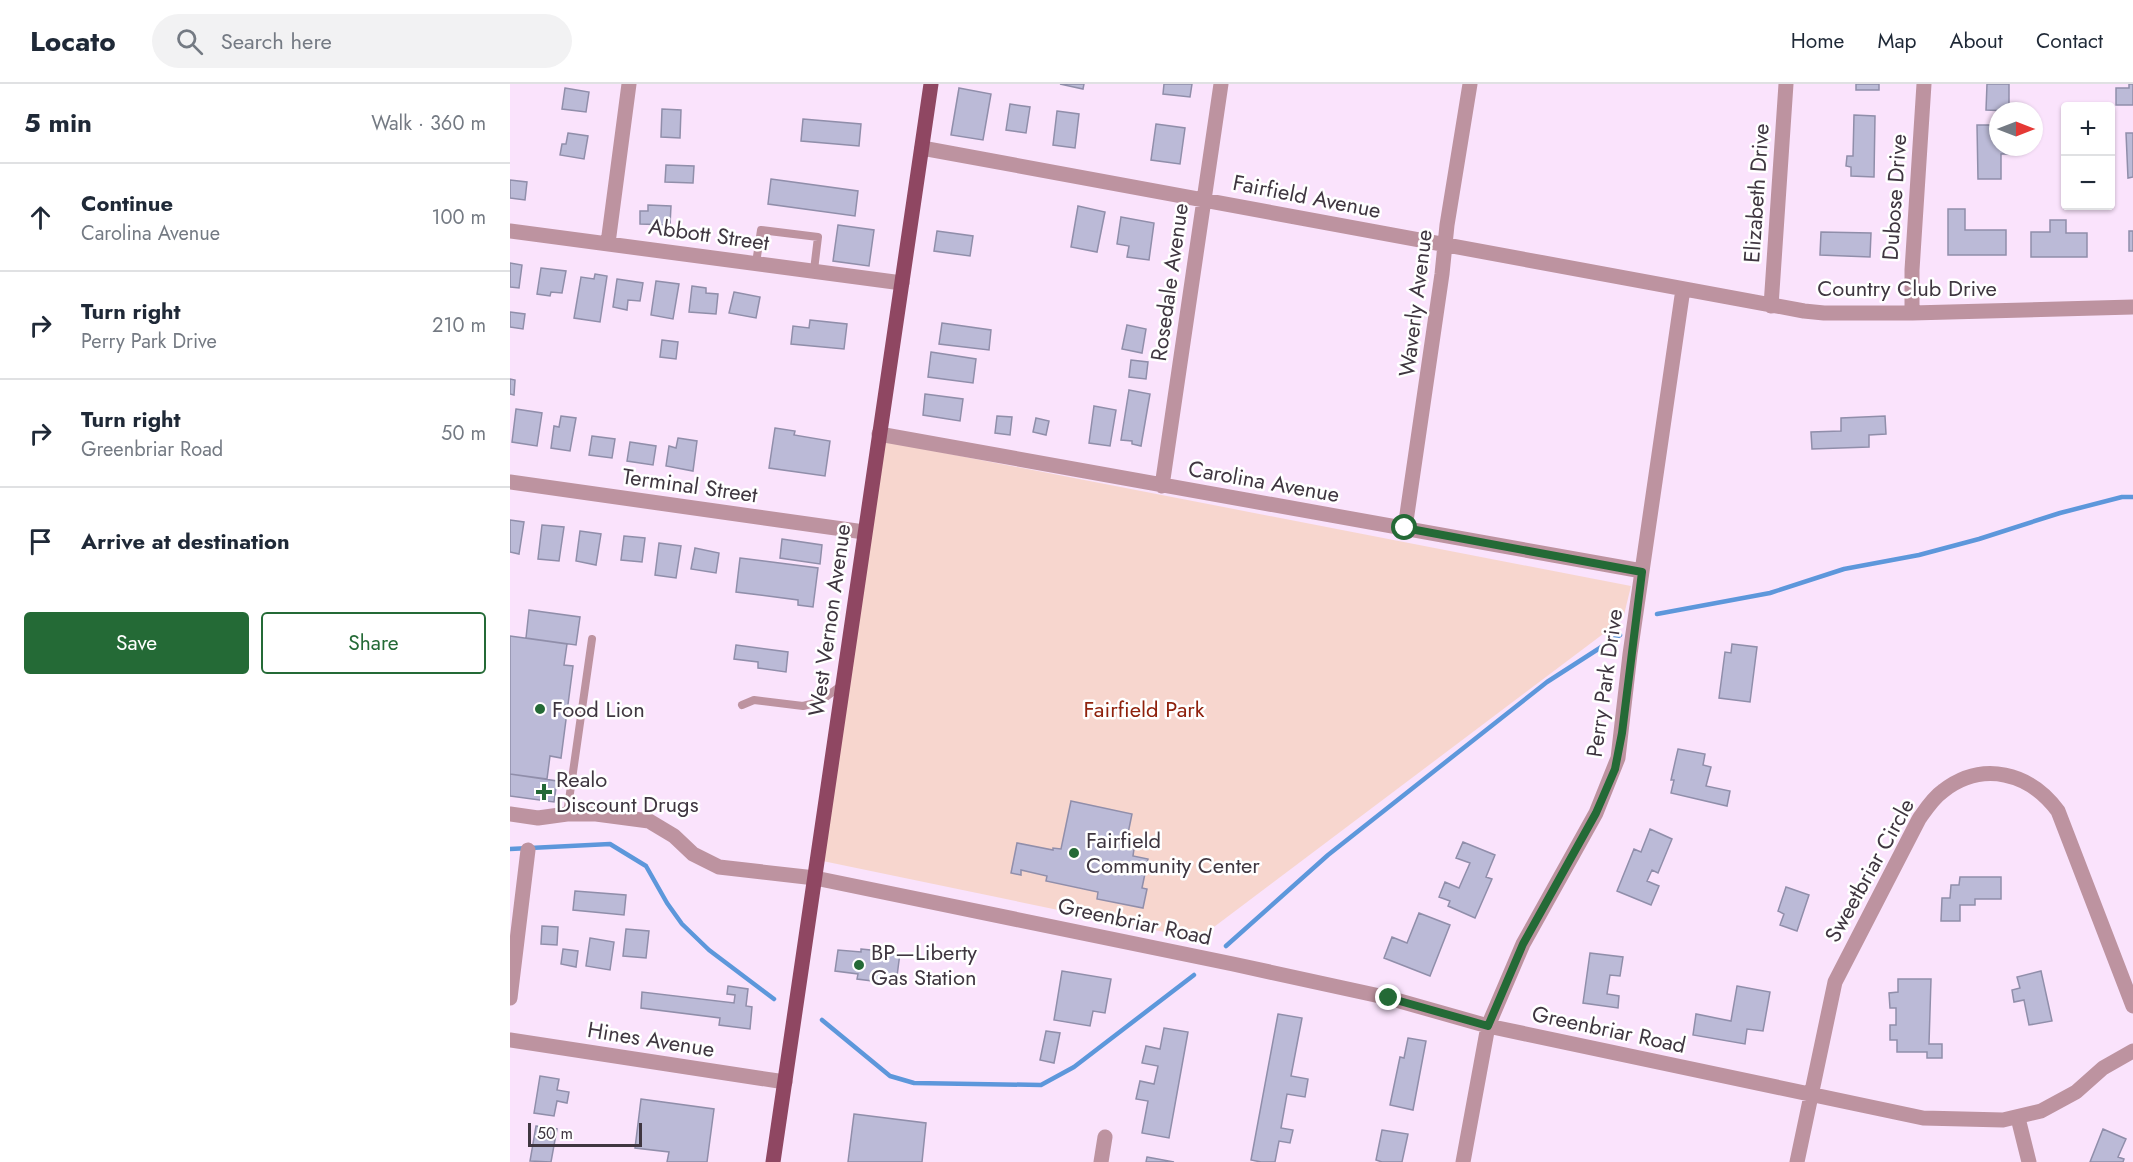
<!DOCTYPE html>
<meta charset="utf-8">
<style>
body{margin:0;font-family:Jost,sans-serif;background:#f2f2f3;color:#1f2937}
.controls{position:absolute;right:18px;top:18px;display:grid;overflow:hidden;border-radius:6px;box-shadow:0 2px 4px #0004}
.controls button{width:54px;height:54px;display:grid;place-items:center;padding:0;border:0;border-bottom:2px solid #e0e1e3;background:#fff;color:#1f2937;font:30px sans-serif}
.compass{position:absolute;left:1479px;top:18px;width:54px;height:54px;border-radius:50%;background:#fff;box-shadow:0 2px 4px #0004;rotate:90deg}
.scale{position:absolute;left:18px;bottom:15px;width:114px;box-sizing:border-box;padding-left:6px;border:3px solid #3f3640;border-top:0;font-size:16px;line-height:21px;white-space:nowrap;color:#3f3640;-webkit-text-stroke:4px #fff;paint-order:stroke}
.stop{position:absolute;width:18px;height:18px;margin:-14px;border:4px solid #246a36;border-radius:50%;background:#fff}
.stop.end{background:#246a36;border-color:#fff;box-shadow:0 2px 6px #0008}
.list{margin:0;padding:0;list-style:none}
h2{display:flex;justify-content:space-between;align-items:center;height:78px;margin:0;padding:0 24px;font-size:26px}
h2 small{font-size:20px;font-weight:400;color:#747a83}
.list li{display:grid;grid-template-columns:39px 1fr auto;gap:18px;align-items:center;box-sizing:border-box;height:108px;padding:0 24px;border-top:2px solid #e0e1e3}
.list b{display:block;font-size:22px;white-space:nowrap}
.list p{margin:0;font-size:20px;white-space:nowrap;color:#747a83}
.list em{font-size:20px;font-style:normal;color:#747a83}
.actions{display:flex;gap:12px;padding:18px 24px}
.actions a{flex:1;padding:14px 0;border:2px solid #246a36;border-radius:6px;text-align:center;font-size:21px;color:#246a36}
.actions .main{background:#246a36;color:#fff}
.icon{flex:none;width:33px;height:33px;fill:none;stroke:currentColor;stroke-width:2;stroke-linecap:round;stroke-linejoin:round}
.map{position:relative;flex:none;width:1623px;height:1078px;overflow:hidden}
header{display:flex;align-items:center;gap:36px;box-sizing:border-box;height:84px;padding:0 30px;background:#fff;border-bottom:2px solid #e0e1e3}
header strong{font-size:28px}
nav{display:flex;gap:33px;margin-inline-start:auto;font-size:21px}
.search{width:420px;height:54px;background:#f2f2f3;display:flex;align-items:center;gap:15px;box-sizing:border-box;padding:0 21px;border-radius:33px;color:#747a83;font-size:22px}
main{display:flex}
aside{flex:1;background:#fff}
.map>svg:first-child{display:block}
.green{fill:#f7d6ce}
.lines{fill:none;stroke-linecap:round;stroke-linejoin:round}
.stream{stroke:#5d97db;stroke-width:4.5}
.building{fill:#bbbad7;stroke:#908eaa;stroke-width:1.5}
.lane{stroke:#bd93a0;stroke-width:8}
.street{stroke:#bd93a0;stroke-width:15}
.primary{stroke:#8f4762;stroke-width:15}
.route{stroke:#246a36;stroke-width:8}
.poi-dot{fill:#246a36;stroke:#fff;stroke-width:2}
.labels{text-anchor:middle;dominant-baseline:central;stroke-width:5;stroke-linejoin:round;paint-order:stroke}
.street-label{font-size:22px;fill:#3f3640;stroke:#fff}
.poi-label{font-size:22px;fill:#3f3640;stroke:#fff;text-anchor:start}
.park-label{font-size:22px;fill:#8f210c;stroke:#fff}
</style>
<header>
<strong>Locato</strong>
<div class="search"><svg class="icon" aria-label="search" viewBox="0 0 24 24"><circle cx="10" cy="10" r="6"/><path d="M15 15l6 6"/></svg>Search here</div>
<nav><a>Home</a><a>Map</a><a>About</a><a>Contact</a></nav>
</header>
<main>
<aside>
<h2>5 min<small>Walk · 360 m</small></h2>
<ul class="list">
<li><svg class="icon" aria-label="ahead" viewBox="0 0 24 24"><path d="M12 20V5M6 11l6-6 6 6"/></svg><div><b>Continue</b><p>Carolina Avenue</p></div><em>100 m</em></li>
<li><svg class="icon" aria-label="right" viewBox="0 0 24 24"><path d="M7 20v-9h11M14 6l5 5-5 5"/></svg><div><b>Turn right</b><p>Perry Park Drive</p></div><em>210 m</em></li>
<li><svg class="icon" aria-label="right" viewBox="0 0 24 24"><path d="M7 20v-9h11M14 6l5 5-5 5"/></svg><div><b>Turn right</b><p>Greenbriar Road</p></div><em>50 m</em></li>
<li><svg class="icon" aria-label="arrive" viewBox="0 0 24 24"><path d="M6 21V4h12l-3 4 3 4H6"/></svg><div><b>Arrive at destination</b></div></li>
</ul>
<div class="actions"><a class="main">Save</a><a>Share</a></div>
</aside>
<div class="map">
<svg width="1623" height="1078" viewBox="0 0 1623 1078">
<rect width="100%" height="100%" fill="#fae3fc"/>
<path class="green" d="M368,356L1121,502L1113,535L688,855L303,775Z"/>
<g class="lines">
<path class="stream" d="M1147,530L1260,509L1334,485L1409,471L1469,455L1550,429L1612,413H1623
M0,765L100,760L136,782L157,819L172,840L199,866L264,915
M716,862L818,771L1037,598L1110,551
M312,936L380,992L404,999L531,1001L564,983L684,891"/>
</g>
<path class="building" d="M550,0H574L573,5Z
M654,0H682L680,13L653,10Z
M1346,0H1369V6H1346Z
M1477,0H1499V27L1476,26Z
M1619,0H1623V21H1606V4H1619Z
M55,4L79,8L76,28L52,25Z
M449,4L481,10L473,56L441,51Z
M500,20L520,23L516,49L496,46Z
M152,25L171,26L170,54L151,53Z
M547,27L569,30L565,64L543,61Z
M1344,31L1365,32L1364,93L1341,92V83L1336,82L1337,72H1343Z
M293,35L351,40L349,62L291,57Z
M646,40L675,44L670,80L641,76Z
M1467,41H1488V63H1500V70H1491V95H1468Z
M58,49L78,52L74,75L50,71L52,60H56Z
M1616,49H1623V93L1618,94Z
M156,81L184,82L183,99L155,98Z
M261,95L348,107L345,132L258,120Z
M0,96L17,98L15,116L0,114Z
M138,121L161,122L160,141L130,140V127H138Z
M568,122L595,128L587,168L561,163Z
M1438,125H1455V146H1496V171H1438Z
M611,133L644,139L639,176L617,173L619,162L607,160Z
M1540,136H1556V149H1577V173H1521V148H1540Z
M328,141L364,146L359,182L323,177Z
M427,147L463,152L460,172L424,167Z
M1619,147H1623V167H1619Z
M1311,148L1361,149L1360,173L1310,171Z
M0,179L12,181L9,204L0,203Z
M31,184L56,187L52,209L41,208L40,212L27,210Z
M85,190L97,192L90,238L64,234L71,193L84,195Z
M107,195L133,199L130,217L118,216L117,226L103,223Z
M146,197L169,200L163,235L141,231Z
M182,202L196,204V209L208,210L206,230L179,228Z
M224,208L250,213L246,234L219,229Z
M0,228L15,230L13,245L0,243Z
M300,236L337,240L334,265L281,260L283,242L299,244Z
M432,239L481,246L479,266L429,260Z
M617,241L636,245L632,269L612,265Z
M152,256L168,258L166,275L150,273Z
M421,268L466,275L463,299L418,293Z
M621,276L638,278L636,295L619,293Z
M0,295L5,296L4,311L0,310Z
M619,306L640,310L631,362L622,360V357L611,356Z
M415,310L453,315L450,337L413,331Z
M584,322L606,326L600,362L579,359Z
M6,325L32,329L27,362L2,358Z
M51,332L66,334L60,367L41,364L44,342L49,343Z
M487,332L502,333L500,351L485,349Z
M1375,332L1376,350L1359,351V363L1302,365L1301,348L1331,347V334Z
M526,334L539,337L536,351L523,348Z
M265,344L285,347L284,351L320,357L315,392L259,384Z
M82,352L105,355L102,374L79,371Z
M168,354L187,357L183,387L156,382L159,362L166,364Z
M120,358L146,362L143,381L117,377Z
M0,436L14,438L9,470L0,468Z
M32,441L54,443L49,477L28,475Z
M70,447L91,450L86,481L66,477Z
M114,452L135,454L132,478L111,476Z
M272,455L312,461L310,480L270,474Z
M149,459L171,462L166,494L145,491Z
M185,464L209,469L206,489L181,485Z
M230,474L308,484L303,523L288,521V516L226,508Z
M19,526L70,533L66,561L16,554Z
M0,552L57,560L54,581L63,582L51,674L40,672L37,695L0,690Z
M1222,560L1247,563L1240,618L1209,614L1215,568L1221,569Z
M226,561L278,568L276,588L248,584V578L224,575Z
M1168,665L1195,670L1193,681L1201,683L1196,702L1220,707L1217,722L1161,709L1164,696H1161Z
M0,690L47,697L44,718L0,712Z
M561,717L622,730L615,764L624,765L623,772L638,775L632,804L637,805L633,824L587,815L588,808L536,797L537,792L511,786V791L501,789L507,759L543,766V764L551,765Z
M1140,745L1162,755L1148,789L1142,786L1137,797L1149,802L1141,821L1107,807L1124,765L1131,768Z
M953,758L985,771L976,793L982,795L965,834L938,822L940,817L929,813L935,798L949,804L960,779L946,774Z
M1450,793H1491V815H1465V821H1450V837H1431L1432,814H1440L1441,801H1449Z
M1276,803L1299,811L1287,847L1270,841L1274,830L1268,827Z
M65,807L116,811L114,831L63,826Z
M909,829L940,841L920,892L874,874L882,853L897,859Z
M32,842L48,843L47,861L31,860Z
M116,845L139,847L136,874L113,872Z
M80,854L104,858L100,886L76,882Z
M53,865L68,867L66,883L51,880Z
M351,865L390,869L386,900L347,895L348,890L325,887L328,866L351,868Z
M1080,869L1113,873L1110,892L1100,891L1097,910L1109,912L1108,924L1073,919Z
M552,887L601,895L595,929L583,927L580,942L544,936Z
M1531,887L1542,937L1519,941L1514,916L1504,918L1502,906L1510,904L1507,893Z
M1388,895H1421L1419,960H1432V974H1417V968H1387V956H1380V941H1386V924H1380L1379,909L1388,908Z
M218,902L238,905L236,922L242,923L240,945L209,941L210,934L131,924L132,908L224,919L225,911L217,910Z
M1227,902L1260,908L1253,947L1237,945L1235,960L1183,951L1186,930L1221,937Z
M768,930L792,934L781,992L798,995L795,1013L777,1010L771,1044L783,1046L780,1059L769,1057L765,1078H751L741,1076Z
M654,944L678,948L659,1054L632,1049L638,1017L626,1015L630,997L644,1000L648,982L632,979L636,962L650,965Z
M536,947L550,949L544,979L530,976Z
M898,954L916,957L903,1026L880,1021L890,973L894,974Z
M30,992L49,995L47,1006L59,1008L57,1019L47,1017L44,1032L24,1029Z
M131,1015L204,1025L197,1078H157L159,1068L125,1064Z
M344,1030L416,1039L412,1078H338Z
M26,1042L47,1045L41,1078L20,1077Z
M1593,1045L1616,1055L1608,1073L1614,1075L1613,1078H1580Z
M872,1046L898,1050L892,1078H872L866,1076Z
M637,1073L664,1078H636Z"/>
<g class="lines">
<path class="lane" d="M246,179L251,146L308,153L304,186
M232,621L244,616L293,622L309,618L332,601
M57,730L82,555"/>
<path class="street" d="M412,64L1294,227L1314,229H1402L1623,223
M0,147L392,199
M98,159L119,0
M1261,222L1276,0
M1402,229V186L1414,0
M369,350L1132,487
M0,398L354,448
M652,402L711,0
M895,444L932,190L937,141L960,0
M0,730L28,734L57,730H86L139,737L164,752L183,770L209,783L305,794L723,880L879,914L978,942L1413,1034L1493,1036L1531,1027L1566,1008L1593,984L1623,967
M0,914L18,766
M0,956L275,998
M1508,1034L1519,1078
M591,1078L595,1053
M953,1078L978,942L1013,860L1086,729L1108,674L1120,570L1173,205
M1287,1078L1325,898L1409,735C1416,725 1423,714 1433,707C1473,676 1520,689 1548,727L1623,922"/>
<path class="primary" d="M263,1078L421,0"/>
</g>
<g class="lines">
<path class="route" d="M879,914L978,942L1013,860L1086,729L1105,685L1112,649L1132,488L895,444"/>
</g>
<g class="poi-dot">
<circle cx="30" cy="625" r="6"/>
<path d="M31 699h6v6h6v6h-6v6h-6v-6h-6v-6h6z"/>
<circle cx="564" cy="769" r="6"/>
<circle cx="349" cy="881" r="6"/>
</g>
<g class="labels">
<g class="street-label">
<text transform="translate(1246 109) rotate(-86)">Elizabeth Drive</text>
<text transform="translate(797 112) rotate(11)">Fairfield Avenue</text>
<text transform="translate(1384 113) rotate(-86)">Dubose Drive</text>
<text transform="translate(199 150) rotate(8)">Abbott Street</text>
<text transform="translate(659 198) rotate(-82)">Rosedale Avenue</text>
<text x="1397" y="204">Country Club Drive</text>
<text transform="translate(905 219) rotate(-83)">Waverly Avenue</text>
<text transform="translate(754 397) rotate(10)">Carolina Avenue</text>
<text transform="translate(180 401) rotate(8)">Terminal Street</text>
<text transform="translate(319 536) rotate(-82)">West Vernon Avenue</text>
<text transform="translate(1094 599) rotate(-82)">Perry Park Drive</text>
<text transform="translate(1359 786) rotate(-61)">Sweetbriar Circle</text>
<text transform="translate(625 837) rotate(12)">Greenbriar Road</text>
<text transform="translate(1099 945) rotate(12)">Greenbriar Road</text>
<text transform="translate(141 955) rotate(9)">Hines Avenue</text>
</g>
<g class="poi-label">
<text x="42" y="625">Food Lion</text>
<text x="46" y="695">Realo<tspan x="46" dy="25">Discount Drugs</tspan></text>
<text x="576" y="756">Fairfield<tspan x="576" dy="25">Community Center</tspan></text>
<text x="361" y="868">BP—Liberty<tspan x="361" dy="25">Gas Station</tspan></text>
</g>
<g class="park-label">
<text x="634" y="625">Fairfield Park</text>
</g>
</g>
</svg>
<div class="controls">
<button>+</button>
<button>−</button>
</div>
<svg class="compass" viewBox="-18 -18 36 36"><path d="M0-13l5 13h-10z" fill="#e53935"/><path d="M0 13l5-13h-10z" fill="#747a83"/></svg>
<div class="scale">50 m</div>
<div class="stop" style="left:895px;top:444px"></div>
<div class="stop end" style="left:879px;top:914px"></div>
</div>
</main>
